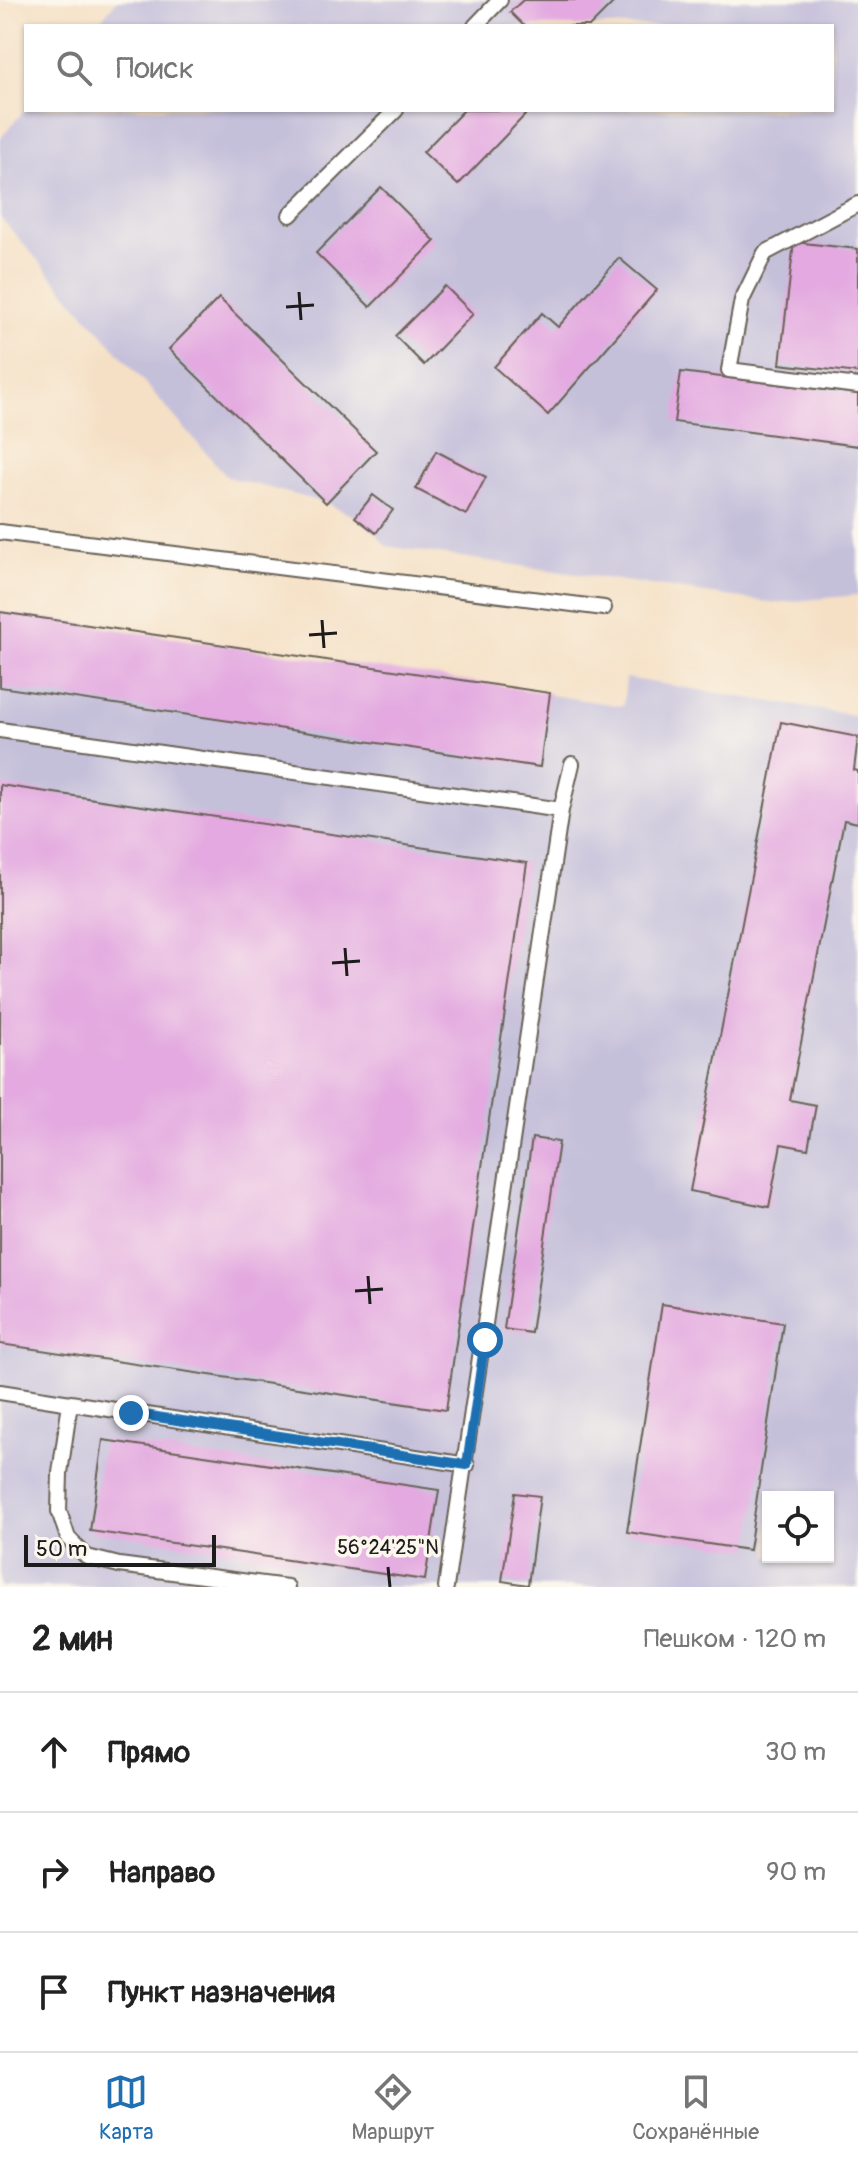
<!DOCTYPE html>
<html lang="ru">
<meta charset="utf-8">
<style>
body{margin:0;font-family:Pangolin,sans-serif;background:#f6f6f6;color:#222}
.controls{position:absolute;right:24px;bottom:24px;display:grid;overflow:hidden;border-radius:0px;box-shadow:0 2px 6px #0004}
.controls button{width:72px;height:72px;display:grid;place-items:center;padding:0;border:0;border-bottom:2px solid #e0e0e0;background:#fff;color:#222;font:40px sans-serif}
.scale{position:absolute;left:24px;bottom:20px;width:192px;box-sizing:border-box;padding-left:8px;border:4px solid #1c1c1c;border-top:0;font-size:22px;line-height:28px;white-space:nowrap;color:#1c1c1c;-webkit-text-stroke:6px #fbf7ec;paint-order:stroke}
.stop{position:absolute;width:24px;height:24px;margin:-18px;border:6px solid #1f6fb2;border-radius:50%;background:#fff}
.stop.end{background:#1f6fb2;border-color:#fff;box-shadow:0 2px 8px #0008}
.list{margin:0;padding:0;list-style:none}
h2{display:flex;justify-content:space-between;align-items:center;height:104px;margin:0;padding:0 32px;font-size:34px}
h2 small{font-size:26px;font-weight:400;color:#767676}
.list li{display:grid;grid-template-columns:52px 1fr auto;gap:24px;align-items:center;box-sizing:border-box;height:120px;padding:0 32px;border-top:2px solid #e0e0e0}
.list b{display:block;font-size:30px;white-space:nowrap}
.list em{font-size:26px;font-style:normal;color:#767676}
.icon{flex:none;width:44px;height:44px;fill:none;stroke:currentColor;stroke-width:2;stroke-linecap:round;stroke-linejoin:round}
.map{position:relative;flex:none;width:858px;height:1587px;overflow:hidden}
.search{position:absolute;background:#fff;box-shadow:0 2px 6px #0004;left:24px;right:24px;top:24px;height:88px;display:flex;align-items:center;gap:20px;box-sizing:border-box;padding:0 28px;border-radius:0px;color:#767676;font-size:30px}
.sheet{height:464px;background:#fff}
nav{display:flex;justify-content:space-around;align-items:center;box-sizing:border-box;height:112px;border-top:2px solid #e0e0e0;background:#fff;font-size:22px;color:#767676}
nav a{display:grid;justify-items:center;gap:4px}
nav .on{color:#1f6fb2}
.map>svg:first-child{display:block}
.industrial{fill:#c5c0da;fill-rule:evenodd}
.building{fill:#e3a9e0}
.lines{fill:none;stroke-linecap:round;stroke-linejoin:round}
.lane-casing{stroke:#686157;stroke-width:18}
.lane{stroke:#fff;stroke-width:14}
.route{stroke:#1f6fb2;stroke-width:10}
.ticks{fill:none;stroke:#1c1c1c;stroke-width:3}
.ticks-label{font-size:20px;text-anchor:middle;fill:#1c1c1c;stroke:#fbf7ec;stroke-width:7;stroke-linejoin:round;paint-order:stroke}
</style>
<div class="map">
<svg width="858" height="1587" viewBox="0 0 858 1587">
<rect width="100%" height="100%" fill="#fbf7ec"/>
<filter id="ink" filterUnits="userSpaceOnUse"><feTurbulence type="fractalNoise" baseFrequency=".0125" numOctaves="2"/><feDisplacementMap in="SourceGraphic" scale="16" xChannelSelector="R" yChannelSelector="G"/><feConvolveMatrix kernelMatrix="1 2 1 2 8 2 1 2 1" color-interpolation-filters="sRGB"/></filter>
<filter id="wash" filterUnits="userSpaceOnUse"><feTurbulence type="fractalNoise" baseFrequency=".006" numOctaves="4" result="noise"/><feDisplacementMap in="SourceGraphic" scale="32" xChannelSelector="R" yChannelSelector="G"/><feGaussianBlur stdDeviation="1.8" result="paint"/><feColorMatrix in="noise" values="0 0 0 0 0 0 0 0 0 0 0 0 0 0 0 0 0 1.4 0 .05"/><feComposite in="paint" operator="in"/></filter>
<g filter="url(#wash)">
<rect width="100%" height="100%" fill="#f5e0c5"/>
<path class="industrial" d="M117,0H858V595L774,603L386,546L376,533L355,517L326,503L227,477L0,217V139L26,108L832,110V26H95Z
M0,612L623,706L626,678L858,716V1587H0ZM768,1497H828V1557H768Z"/>
<g id="blocks">
<path class="building" d="M523,0H616L590,26H524L510,12Z
M464,110H530L458,185L423,152Z
M381,187L435,241L370,307L316,253Z
M794,242L858,249V373L780,364Z
M619,258L657,290L548,415L494,367L542,313L558,327Z
M445,286L473,314L424,365L395,336Z
M219,298L376,451L326,503L169,349Z
M681,372L858,394V446L674,422Z
M436,451L486,477L466,515L416,489Z
M373,495L393,510L376,533L355,517Z
M0,612L550,693L540,767L0,687Z
M781,722L858,737L854,770L858,771V823L844,820L790,1100L816,1105L808,1149L781,1144L769,1207L690,1191Z
M0,785L527,863L446,1410L0,1344Z
M532,1138L559,1142L531,1333L504,1329Z
M662,1304L783,1323L749,1550L627,1532Z
M103,1440L439,1490L425,1580L90,1531Z
M515,1493L540,1496L528,1585L502,1581Z"/>
</g>
</g>
<g filter="url(#ink)">
<use href="#blocks" fill-opacity="0" stroke="#686157" stroke-width="2"/>
<g class="lines">
<g class="lane-casing">
<path id="lane" d="M475,26L500,0
M858,204L765,253L742,300L729,370L858,386
M290,215L396,110
M0,532L604,608
M0,730L561,810
M0,1392L467,1465
M70,1403L60,1473L59,1511L68,1538L87,1557L119,1565L287,1587
M446,1587L561,810L572,764"/>
</g>
<use href="#lane" class="lane"/>
</g>
</g>
<g class="lines" filter="url(#ink)">
<path class="route" d="M131,1413L467,1465L485,1340"/>
</g>
<path class="ticks" d="M299,292L301,320M286,307L314,305M322,620L324,648M309,635L337,633M345,948L347,976M332,963L360,961M368,1276L370,1304M355,1291L383,1289M388,1567L390,1587"/>
<g class="ticks-label">
<text x="388" y="1554">56°24'25"N</text>
</g>
</svg>
<div class="controls">
<button><svg class="icon" aria-label="locate" viewBox="0 0 24 24"><circle cx="12" cy="12" r="6"/><path d="M12 2v4M12 18v4M2 12h4M18 12h4"/></svg></button>
</div>
<div class="scale">50 m</div>
<div class="stop" style="left:485px;top:1340px"></div>
<div class="stop end" style="left:131px;top:1413px"></div>
<div class="search"><svg class="icon" aria-label="search" viewBox="0 0 24 24"><circle cx="10" cy="10" r="6"/><path d="M15 15l6 6"/></svg>Поиск</div>
</div>
<section class="sheet">
<h2>2 мин<small>Пешком · 120 m</small></h2>
<ul class="list">
<li><svg class="icon" aria-label="ahead" viewBox="0 0 24 24"><path d="M12 20V5M6 11l6-6 6 6"/></svg><div><b>Прямо</b></div><em>30 m</em></li>
<li><svg class="icon" aria-label="right" viewBox="0 0 24 24"><path d="M7 20v-9h11M14 6l5 5-5 5"/></svg><div><b>Направо</b></div><em>90 m</em></li>
<li><svg class="icon" aria-label="arrive" viewBox="0 0 24 24"><path d="M6 21V4h12l-3 4 3 4H6"/></svg><div><b>Пункт назначения</b></div></li>
</ul>
</section>
<nav>
<a class="on"><svg class="icon" aria-label="map" viewBox="0 0 24 24"><path d="M3 6l6-2 6 2 6-2v14l-6 2-6-2-6 2zM9 4v14M15 6v14"/></svg>Карта</a>
<a><svg class="icon" aria-label="directions" viewBox="0 0 24 24"><path d="M12 3l9 9-9 9-9-9zM9 14v-3h6M13 9l2 2-2 2"/></svg>Маршрут</a>
<a><svg class="icon" aria-label="saved" viewBox="0 0 24 24"><path d="M7 4h10v16l-5-4-5 4z"/></svg>Сохранённые</a>
</nav>
